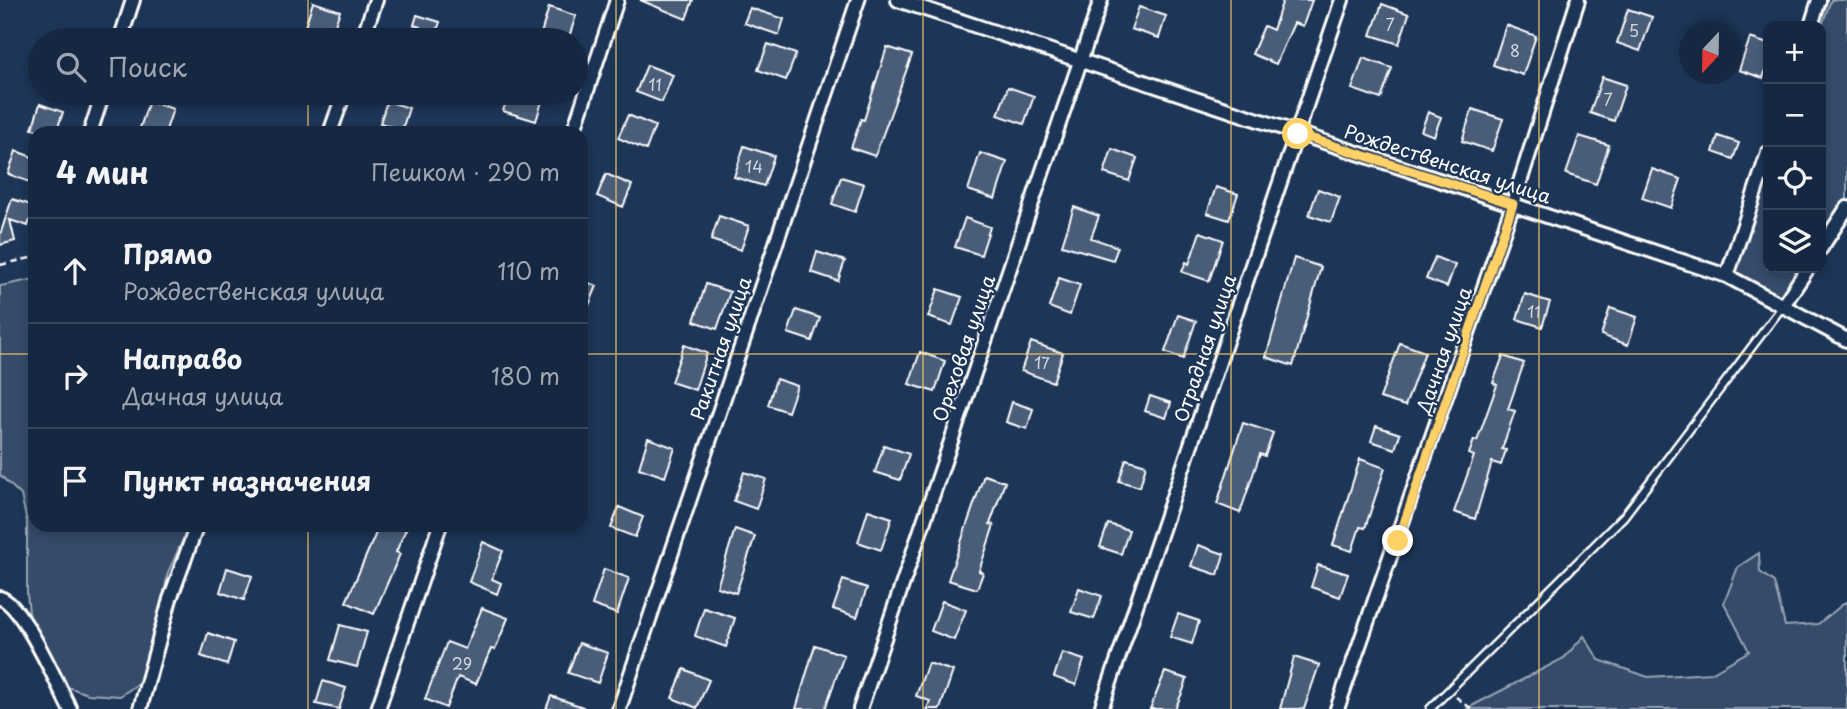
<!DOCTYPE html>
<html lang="ru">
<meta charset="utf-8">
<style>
body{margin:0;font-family:"Playpen Sans",sans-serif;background:#1f3048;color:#f1f3f6}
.controls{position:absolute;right:21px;top:21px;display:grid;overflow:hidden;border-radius:14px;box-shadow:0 4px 10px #0003}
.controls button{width:63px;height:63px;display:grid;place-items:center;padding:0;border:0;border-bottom:2px solid #35445a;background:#162841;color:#f1f3f6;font:35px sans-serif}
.compass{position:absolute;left:1679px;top:21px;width:63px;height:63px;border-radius:50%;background:#162841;box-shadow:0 4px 10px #0003;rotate:202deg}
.stop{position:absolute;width:21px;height:21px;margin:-16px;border:5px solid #ffd166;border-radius:50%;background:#fff}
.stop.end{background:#ffd166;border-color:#fff;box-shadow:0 2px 7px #0008}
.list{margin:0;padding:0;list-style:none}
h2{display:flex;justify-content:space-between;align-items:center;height:91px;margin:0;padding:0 28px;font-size:30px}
h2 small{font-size:23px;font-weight:400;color:#9ea6b1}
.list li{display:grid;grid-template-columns:46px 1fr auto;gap:21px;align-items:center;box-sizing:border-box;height:105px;padding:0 28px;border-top:2px solid #35445a}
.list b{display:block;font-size:26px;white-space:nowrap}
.list p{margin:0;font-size:23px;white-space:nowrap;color:#9ea6b1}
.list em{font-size:23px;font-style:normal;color:#9ea6b1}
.icon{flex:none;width:38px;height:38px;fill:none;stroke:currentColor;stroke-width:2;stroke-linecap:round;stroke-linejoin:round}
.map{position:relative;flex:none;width:1847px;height:709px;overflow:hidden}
.search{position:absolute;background:#162841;box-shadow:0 4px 10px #0003;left:28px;top:28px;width:560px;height:77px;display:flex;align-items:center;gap:18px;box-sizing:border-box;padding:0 24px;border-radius:38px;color:#9ea6b1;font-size:26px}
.panel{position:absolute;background:#162841;box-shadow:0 4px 10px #0003;left:28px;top:126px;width:560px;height:406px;border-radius:21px}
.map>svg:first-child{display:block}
.green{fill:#364b69;stroke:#9aa5b4;stroke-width:2}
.building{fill:#4a5d79;stroke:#fff;stroke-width:2}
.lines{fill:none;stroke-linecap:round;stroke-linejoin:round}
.lane-casing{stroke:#fff;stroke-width:11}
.street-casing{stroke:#fff;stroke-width:18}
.path{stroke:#fff;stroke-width:2.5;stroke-dasharray:7 5;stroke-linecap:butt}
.lane{stroke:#1d3557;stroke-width:6}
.street{stroke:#1d3557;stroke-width:12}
.route{stroke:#ffd166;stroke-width:9}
.grid{fill:none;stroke:#ffd166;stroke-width:2;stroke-opacity:0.55}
.labels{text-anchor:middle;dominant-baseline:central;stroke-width:5;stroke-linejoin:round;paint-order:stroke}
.number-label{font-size:16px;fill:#d2d6de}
.street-label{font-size:19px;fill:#fff;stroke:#1d3557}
</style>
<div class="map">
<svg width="1847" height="709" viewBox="0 0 1847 709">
<rect width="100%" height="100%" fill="#1d3557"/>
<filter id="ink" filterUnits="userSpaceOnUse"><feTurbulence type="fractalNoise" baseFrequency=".0143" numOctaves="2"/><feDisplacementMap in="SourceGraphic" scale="14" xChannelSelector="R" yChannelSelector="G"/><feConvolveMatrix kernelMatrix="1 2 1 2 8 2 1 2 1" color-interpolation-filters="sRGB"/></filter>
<g filter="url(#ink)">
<path class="green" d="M1831,0H1847V199L1821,239V28Z
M1768,175V268H1802L1780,300L1733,274Z
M35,279V525H190L168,572L156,638L139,683L120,696L88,694L67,687L54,670L30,621L27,594V522L21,495L0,475V286Z
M1759,553L1760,572L1774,582L1785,626L1818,624L1847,601V709H1466L1564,658L1584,636L1599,660L1648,677L1711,673L1749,651L1724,603L1738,567Z"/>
<path class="building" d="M640,0H693L686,19Z
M1283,0H1312L1303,26L1294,23L1276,64L1252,54L1264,26L1273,30Z
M313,2L340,11L330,40L302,36Z
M1382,4L1409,14L1399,44L1371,35Z
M549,7L576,16L568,40L540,37Z
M1139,7L1166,16L1159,38L1131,29Z
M750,8L784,19L779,35L744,23Z
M1628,9L1652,17L1640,51L1617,43Z
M417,15L440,22L434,40H416L420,27L414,25Z
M1506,25L1536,36L1523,75L1493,65Z
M1750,38L1768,44V64L1763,78L1739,70Z
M768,44L796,54L786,80L758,70Z
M887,47L912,55L875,156L851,148L861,119L864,120Z
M1363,58L1392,68L1381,99L1352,89Z
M647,65L673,75L662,102L636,92Z
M1602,77L1626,85L1614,121L1590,113Z
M1008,87L1034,96L1024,124L998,115Z
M509,93L544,95L536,121L503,111Z
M149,101L173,109L165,133L139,131Z
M387,101L409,108L402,130L380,123Z
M40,104L63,112L56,133L32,129Z
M1472,109L1503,119L1492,151L1462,141Z
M1428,112L1441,117L1434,136L1421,131Z
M628,115L655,126L646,150L618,138Z
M1579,136L1609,145L1596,184L1566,174Z
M1718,136L1739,143L1733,159L1713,152Z
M744,146L774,156L764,186L734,177Z
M1112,149L1137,158L1129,181L1104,173Z
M16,151L35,158V184L8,174Z
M980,153L1007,162L995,199L968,190Z
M1652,169L1681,179L1671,208L1642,198Z
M606,174L632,185L623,207L597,196Z
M841,177L864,184L855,212L832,204Z
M1216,187L1238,194L1229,220L1207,213Z
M1318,189L1340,197L1331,222L1309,215Z
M12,199L34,206L28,226L10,220L15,241L0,245V235Z
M1074,207L1099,216L1091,238L1118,247L1113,260L1062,245Z
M719,216L749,226L741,250L711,240Z
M965,218L990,227L981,255L955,247Z
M1200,232L1223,240L1209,281L1182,272L1186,262L1189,264Z
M817,252L845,261L838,281L811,272Z
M1435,257L1455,265L1447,287L1426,279Z
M1294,258L1321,267L1293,366L1266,357Z
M1059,278L1080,285L1070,315L1049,307Z
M581,280L597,286L581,324Z
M706,284L730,292L717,329L694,321Z
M938,289L962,297L952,325L928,317Z
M1525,294L1550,302L1542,327L1517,319Z
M1610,308L1637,317L1628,345L1601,335Z
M796,310L820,318L812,341L788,333Z
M1178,315L1196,321L1183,359L1165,352Z
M1031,342L1063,353L1053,382L1021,371Z
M1400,343L1425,352L1405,406L1380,398Z
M684,345L707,353L695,390L671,382Z
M920,352L945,361L935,392L909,384Z
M1503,356L1524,363L1508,409L1515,411L1502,449L1506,450L1501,465L1492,462L1475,519L1454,512L1474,456L1469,454L1474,440L1477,441L1497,385L1493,383Z
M776,379L797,386L788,412L768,405Z
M1150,396L1171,403L1166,418L1145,411Z
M1012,402L1033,409L1027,429L1006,422Z
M1243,423L1273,433L1265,456L1260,454L1240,513L1217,504Z
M1376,426L1400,434L1395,449L1371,441Z
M648,438L675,448L665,477L639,468Z
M884,445L909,454L900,480L875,472Z
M1126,459L1146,465L1140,487L1119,481Z
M1360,459L1385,468L1365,528L1360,527L1352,551L1333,545Z
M744,472L766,479L756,509L734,501Z
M984,475L1005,482L990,524L994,525L979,571L983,573L977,589L948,580Z
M619,507L643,517L635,537L611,528Z
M868,510L892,518L881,550L858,542Z
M1108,524L1129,530L1121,554L1100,547Z
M357,525H396L406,529L396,552L400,554L374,614L346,602L376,533Z
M735,529L755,536L736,593L717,587Z
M483,542L503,551L492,579L501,583L497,594L469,582Z
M1198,545L1224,554L1218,575L1191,566Z
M1318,565L1348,574L1340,597L1311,587Z
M227,568L252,576L244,600L220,592Z
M604,569L629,578L617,614L592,605Z
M843,580L867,588L857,617L833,609Z
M1079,588L1102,596L1094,619L1071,612Z
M942,601L966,610L954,640L931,631Z
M482,608L508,618L495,650L491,649L476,684L458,677L446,708L425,699L447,642L465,649Z
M704,608L735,618L726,647L695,636Z
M1178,614L1199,621L1192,644L1170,637Z
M340,625L367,632L357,667L330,660Z
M208,633L234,642L227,665L201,656Z
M579,643L608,653L598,683L568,673Z
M815,645L844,655L825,709H796Z
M1062,653L1084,660L1076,685L1054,677Z
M1294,657L1319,665L1304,709H1280Z
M928,663L953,671L940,709H927L930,701L916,696Z
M684,669L709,680L697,708L672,698Z
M1165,672L1187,679L1183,691L1175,709H1150Z
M323,681L346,688L339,709L316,704Z
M551,696L583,707V709H546Z"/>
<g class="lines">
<g class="lane-casing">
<path id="lane" d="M1430,709L1624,516L1782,307"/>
</g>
<g class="street-casing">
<path id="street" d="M898,0L1727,276L1847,340
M1811,26L1819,0
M120,40L133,0
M362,40L376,0
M90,133L103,93
M330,133L344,93
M573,133L617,0
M1821,248L1847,208
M1727,276L1768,153
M1782,307L1808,268
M0,598C23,604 58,686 70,709
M140,709L170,599L197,525
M378,709L440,525
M619,709L858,0
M860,709L1101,0
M1101,709L1342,0
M1337,709L1513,204L1578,0"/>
</g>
<path class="path" d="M0,265L35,257
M1456,697L1472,709"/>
<use href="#lane" class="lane"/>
<use href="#street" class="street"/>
</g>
</g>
<g class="lines" filter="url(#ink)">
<path class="route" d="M1298,134L1513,204L1398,541"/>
</g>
<path class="grid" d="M308,0V40M616,0V709M923,0V709M1231,0V709M1539,0V709M308,93V133M0,354H35M581,354H1847M308,525V709"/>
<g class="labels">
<g class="number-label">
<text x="1390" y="24">7</text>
<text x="1634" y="30">5</text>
<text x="1515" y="50">8</text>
<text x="655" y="84">11</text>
<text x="1608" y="99">7</text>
<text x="754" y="166">14</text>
<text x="1534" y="311">11</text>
<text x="1042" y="362">17</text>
<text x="462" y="663">29</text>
</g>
<g class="street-label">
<text transform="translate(1448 163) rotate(18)">Рождественская улица</text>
<text transform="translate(720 348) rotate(-71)">Ракитная улица</text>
<text transform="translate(963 348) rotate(-71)">Ореховая улица</text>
<text transform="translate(1204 348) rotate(-71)">Отрадная улица</text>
<text transform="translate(1443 350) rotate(-71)">Дачная улица</text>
</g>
</g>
</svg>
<div class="controls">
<button>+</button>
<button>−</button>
<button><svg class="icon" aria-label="locate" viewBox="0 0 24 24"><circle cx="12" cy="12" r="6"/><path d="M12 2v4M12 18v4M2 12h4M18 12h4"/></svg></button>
<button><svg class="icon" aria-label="layers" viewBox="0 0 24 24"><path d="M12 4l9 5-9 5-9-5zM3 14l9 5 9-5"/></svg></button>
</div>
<svg class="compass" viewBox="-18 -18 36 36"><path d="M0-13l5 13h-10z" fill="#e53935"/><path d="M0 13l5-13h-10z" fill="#9ea6b1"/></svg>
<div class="stop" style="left:1298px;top:134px"></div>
<div class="stop end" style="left:1398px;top:541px"></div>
<div class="search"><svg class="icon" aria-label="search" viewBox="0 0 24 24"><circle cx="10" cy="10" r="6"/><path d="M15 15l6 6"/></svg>Поиск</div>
<section class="panel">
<h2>4 мин<small>Пешком · 290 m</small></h2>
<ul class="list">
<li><svg class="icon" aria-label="ahead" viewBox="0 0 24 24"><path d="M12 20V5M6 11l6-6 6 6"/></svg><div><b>Прямо</b><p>Рождественская улица</p></div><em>110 m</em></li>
<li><svg class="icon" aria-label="right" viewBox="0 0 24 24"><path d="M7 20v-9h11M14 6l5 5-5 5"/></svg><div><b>Направо</b><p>Дачная улица</p></div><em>180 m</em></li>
<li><svg class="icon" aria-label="arrive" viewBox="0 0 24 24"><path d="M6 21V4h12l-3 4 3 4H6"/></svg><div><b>Пункт назначения</b></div></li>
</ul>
</section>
</div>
